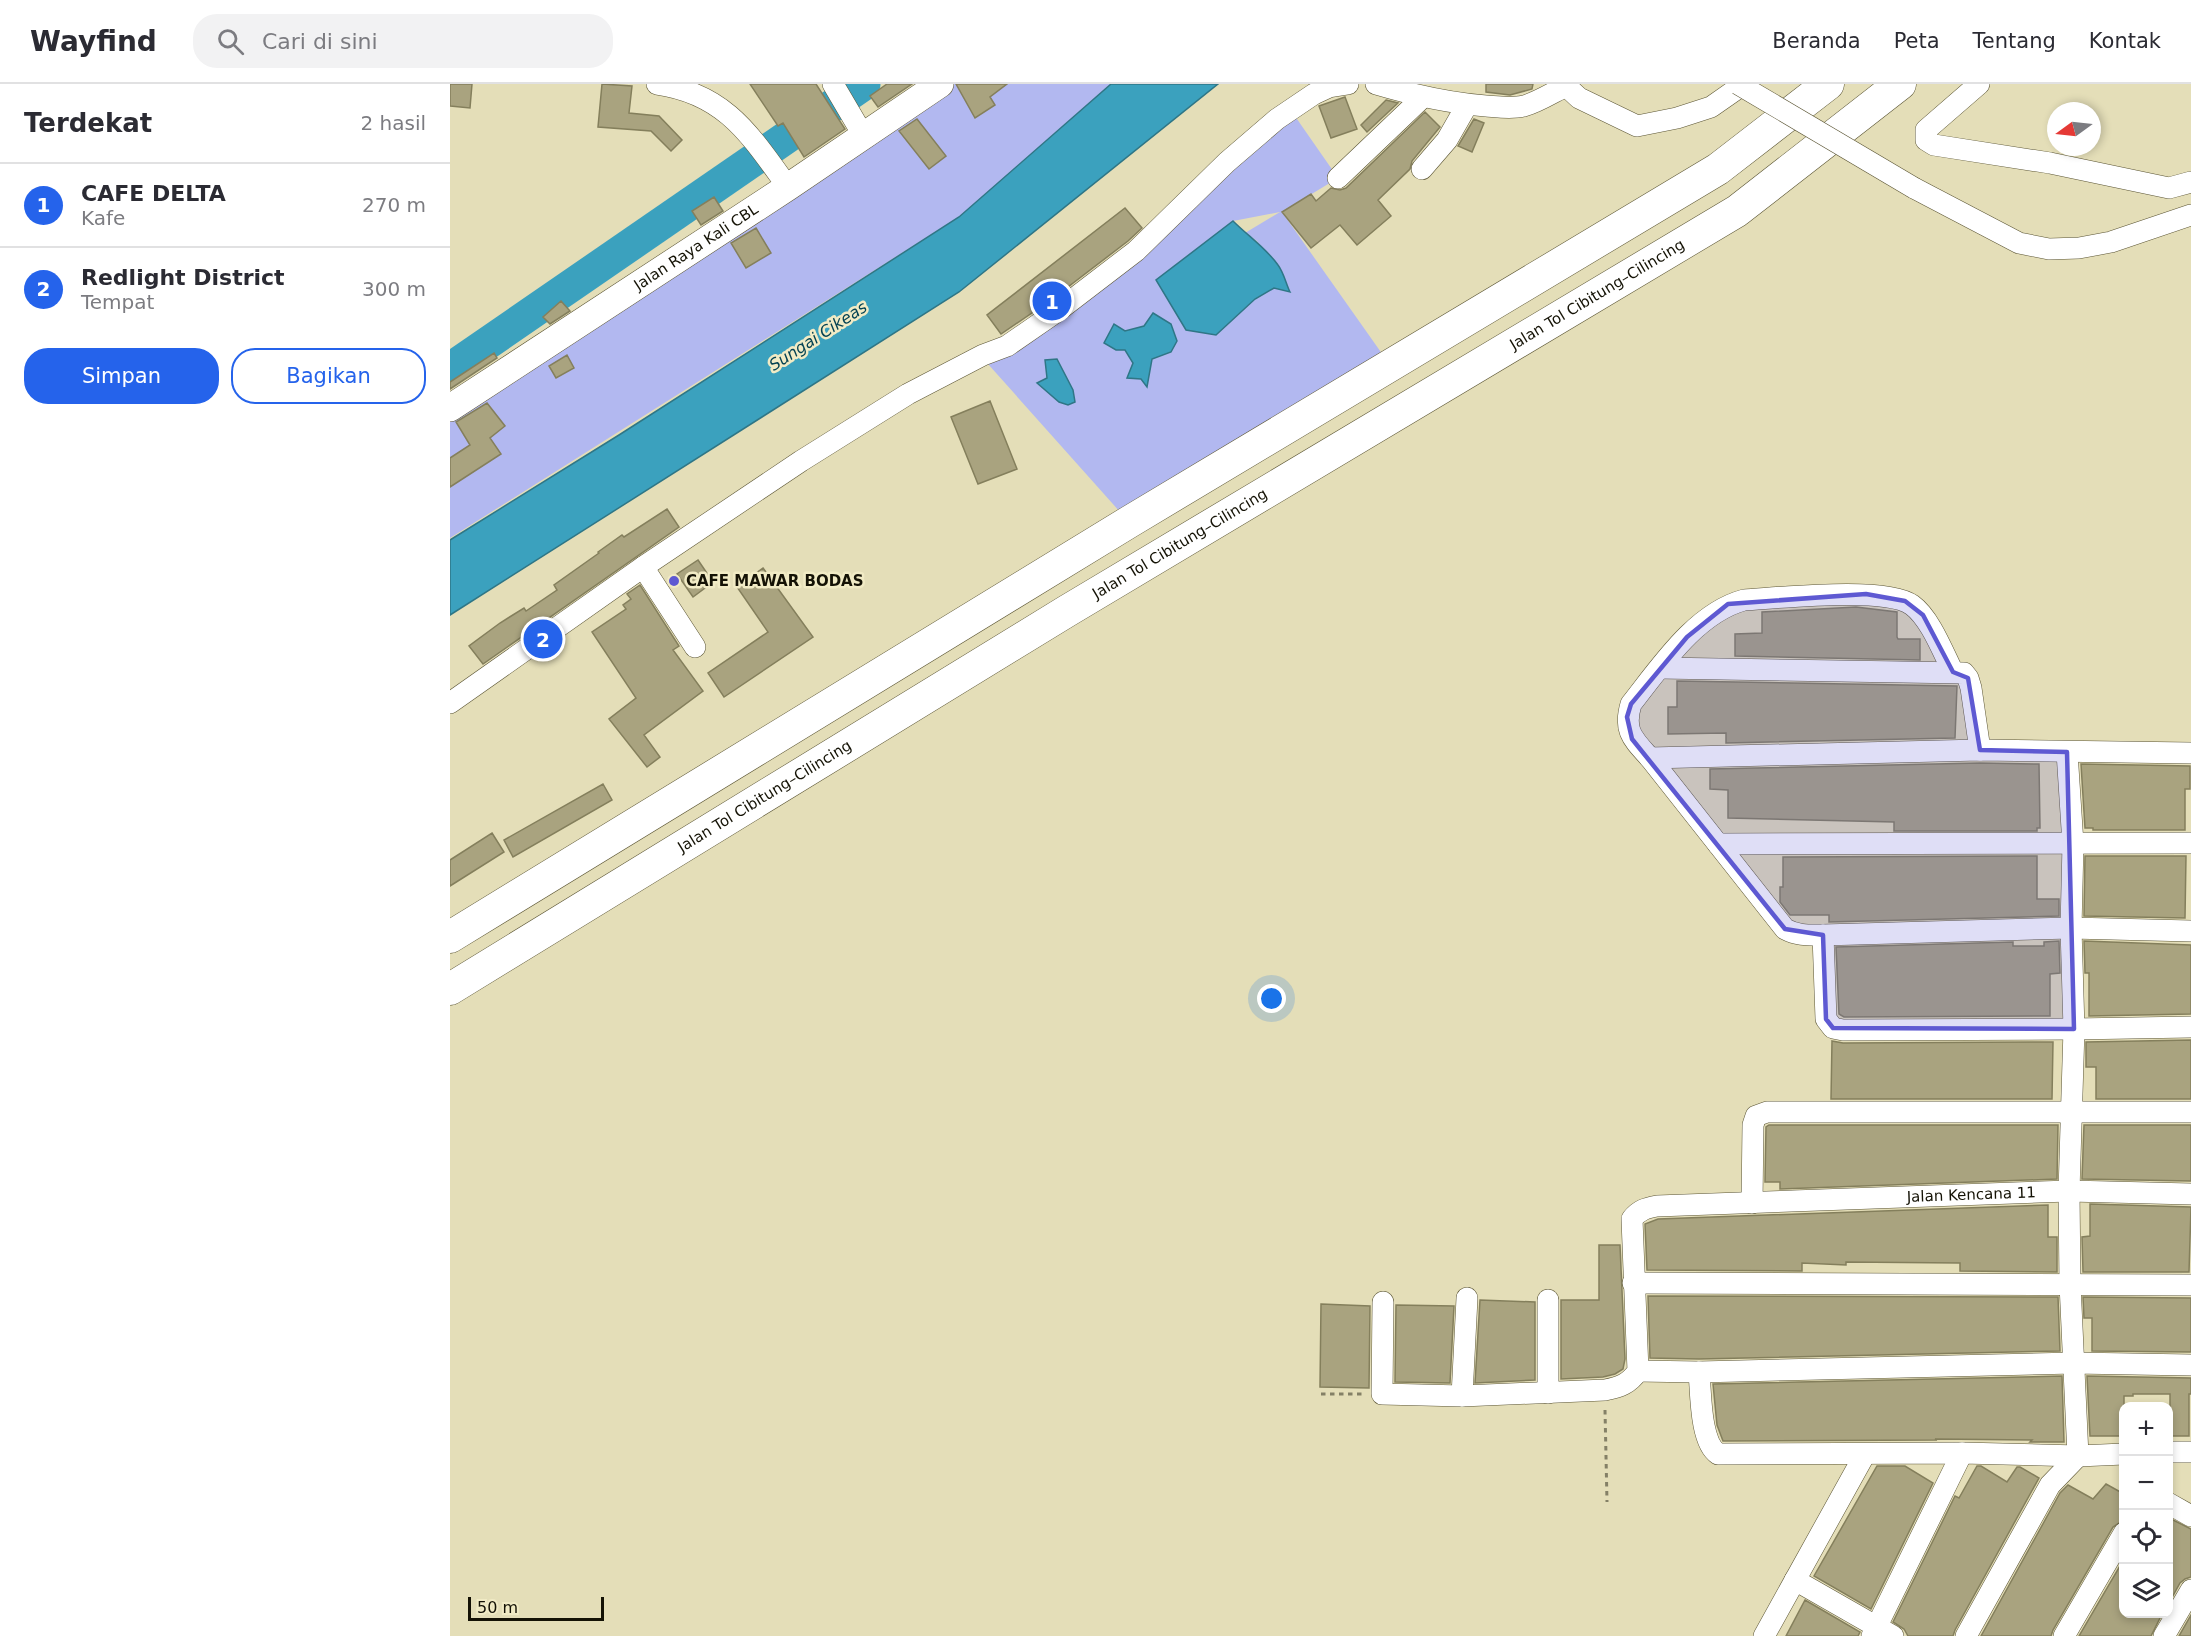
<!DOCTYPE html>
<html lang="id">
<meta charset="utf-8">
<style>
body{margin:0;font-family:"DejaVu Sans",sans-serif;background:#f2f2f3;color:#2b2b33}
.controls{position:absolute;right:18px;bottom:18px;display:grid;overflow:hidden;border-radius:12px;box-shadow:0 3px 9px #0003}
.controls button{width:54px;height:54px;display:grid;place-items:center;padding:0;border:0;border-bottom:2px solid #e1e1e2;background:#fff;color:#2b2b33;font:30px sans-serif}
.compass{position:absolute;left:1597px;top:18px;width:54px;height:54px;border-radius:50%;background:#fff;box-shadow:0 3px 9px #0003;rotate:255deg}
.scale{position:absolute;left:18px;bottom:15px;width:136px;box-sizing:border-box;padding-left:6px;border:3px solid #141205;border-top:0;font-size:16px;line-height:21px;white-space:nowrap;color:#141205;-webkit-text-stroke:4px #f1ebc5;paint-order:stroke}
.you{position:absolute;left:822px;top:915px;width:21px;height:21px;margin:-15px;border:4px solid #fff;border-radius:50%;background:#1a73e8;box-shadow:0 0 0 9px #1a73e833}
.badge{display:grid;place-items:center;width:39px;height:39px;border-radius:50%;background:#2563eb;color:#fff;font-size:20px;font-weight:700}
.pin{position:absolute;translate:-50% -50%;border:3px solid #fff;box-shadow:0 2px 6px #0006}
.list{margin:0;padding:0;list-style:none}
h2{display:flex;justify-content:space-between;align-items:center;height:78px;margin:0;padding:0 24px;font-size:26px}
h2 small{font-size:20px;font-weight:400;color:#7c7c81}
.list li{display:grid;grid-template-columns:39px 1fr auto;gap:18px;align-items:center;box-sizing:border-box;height:84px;padding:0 24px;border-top:2px solid #e1e1e2}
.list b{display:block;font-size:22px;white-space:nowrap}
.list p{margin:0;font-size:20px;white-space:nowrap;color:#7c7c81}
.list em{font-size:20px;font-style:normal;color:#7c7c81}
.actions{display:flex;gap:12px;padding:18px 24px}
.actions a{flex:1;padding:14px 0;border:2px solid #2563eb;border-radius:24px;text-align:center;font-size:21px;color:#2563eb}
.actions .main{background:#2563eb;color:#fff}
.icon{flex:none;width:33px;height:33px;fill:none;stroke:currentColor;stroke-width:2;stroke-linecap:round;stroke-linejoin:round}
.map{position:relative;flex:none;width:1741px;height:1552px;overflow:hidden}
header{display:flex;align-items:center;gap:36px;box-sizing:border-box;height:84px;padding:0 30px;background:#fff;border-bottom:2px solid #e1e1e2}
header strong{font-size:28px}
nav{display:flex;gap:33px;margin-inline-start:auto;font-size:21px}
.search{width:420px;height:54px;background:#f2f2f3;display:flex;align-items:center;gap:15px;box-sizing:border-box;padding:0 21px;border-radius:24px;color:#7c7c81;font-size:22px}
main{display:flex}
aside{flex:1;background:#fff}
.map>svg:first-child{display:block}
.green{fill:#b2b8f0;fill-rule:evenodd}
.water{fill:#3ba1be;stroke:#2f7686;stroke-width:1.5}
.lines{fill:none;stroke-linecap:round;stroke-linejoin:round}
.river{stroke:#3ba1be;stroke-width:33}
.building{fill:#a9a37f;stroke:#847f5c;stroke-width:1.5}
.minor-casing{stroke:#5b5534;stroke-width:22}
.major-casing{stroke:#5b5534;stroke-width:28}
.highway-casing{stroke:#5b5534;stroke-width:33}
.path{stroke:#848066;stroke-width:3;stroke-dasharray:4.5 4.5;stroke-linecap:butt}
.minor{stroke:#fff;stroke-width:21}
.major{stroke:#fff;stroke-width:27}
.highway{stroke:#fff;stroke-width:32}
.minor-bridge-casing{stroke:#5b5534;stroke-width:22;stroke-linecap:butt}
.minor-bridge{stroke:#fff;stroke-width:21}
.marked{fill:#5e59d2;fill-opacity:0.2;stroke:#5e59d2;stroke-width:4.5;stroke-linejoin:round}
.poi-dot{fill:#5e59d2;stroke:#f1ebc5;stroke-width:2}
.labels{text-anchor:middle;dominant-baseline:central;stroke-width:5;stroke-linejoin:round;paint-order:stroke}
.street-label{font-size:15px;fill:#141205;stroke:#f1ebc5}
.poi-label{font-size:15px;font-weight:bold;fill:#141205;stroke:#f1ebc5;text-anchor:start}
.water-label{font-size:16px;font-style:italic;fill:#054353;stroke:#f1ebc5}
</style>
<header>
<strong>Wayfind</strong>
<div class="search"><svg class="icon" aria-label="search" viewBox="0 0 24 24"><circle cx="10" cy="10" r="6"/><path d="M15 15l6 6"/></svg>Cari di sini</div>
<nav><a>Beranda</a><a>Peta</a><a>Tentang</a><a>Kontak</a></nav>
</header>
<main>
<aside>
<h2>Terdekat<small>2 hasil</small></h2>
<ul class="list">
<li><span class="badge">1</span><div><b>CAFE DELTA</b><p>Kafe</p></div><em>270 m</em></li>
<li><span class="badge">2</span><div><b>Redlight District</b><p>Tempat</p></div><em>300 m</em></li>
</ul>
<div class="actions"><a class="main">Simpan</a><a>Bagikan</a></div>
</aside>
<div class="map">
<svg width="1741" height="1552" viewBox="0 0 1741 1552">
<rect width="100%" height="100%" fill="#e4deb8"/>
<path class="green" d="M484,0H661L509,133L0,454V320Z
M840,25L888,94L832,128L940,281L679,438L538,280ZM830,128L795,149L807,157L839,208L824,204L805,215L766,251L783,137ZM664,240L675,247L694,242L721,268L702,275L697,302L675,266Z"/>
<path class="water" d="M661,0H768L509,208L0,531V456L169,351L509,133Z
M783,137C798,152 816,164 828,181C834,189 836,200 840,208L824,204L805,215L766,251L736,246L706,196Z
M703,229L721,240L727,257L721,268L702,275L697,303L691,295L677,294L683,279L675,266H666L654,259L664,240L675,247L694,242Z
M607,275L623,306L625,318L618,321L609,318L587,299L597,294L595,276Z"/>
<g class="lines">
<path class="river" d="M0,285L414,0"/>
</g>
<path class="building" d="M0,0H22L20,24L0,22Z
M152,0L182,2L179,29L209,32L232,56L221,67L201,47L148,43Z
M300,0H366L395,45L354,73L333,39L328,42Z
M437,0H462L428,23L420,12Z
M506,0H557L540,13L545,21L525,34Z
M1036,0H1083L1082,5L1060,11L1036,8Z
M895,13L907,45L881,54L869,22Z
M936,16L948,19L917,48L911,41Z
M975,28L990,43L962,77L960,85L928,116L941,132L907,161L890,141L861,164L832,128L861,110L866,117L881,104L890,106L896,104Z
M467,35L496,72L479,85L449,47Z
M1024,35L1034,39L1022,68L1008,62Z
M264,113L273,127L251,141L242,127Z
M675,124L692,144L678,157L601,216L551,250L537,231Z
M306,144L321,169L296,184L281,159Z
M111,217L120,227L100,240L93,233Z
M44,269L47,274L0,305V298Z
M117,271L124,284L106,294L99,282Z
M540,317L567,385L528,400L501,333Z
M37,319L55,342L40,354L51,370L0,403V374L20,361L6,338Z
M217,425L229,443L33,580L19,562L50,539L74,524L76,527L107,506L104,501L149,469L148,468L172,451L174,453Z
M248,476L263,498L243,513L227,490Z
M313,484L363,553L274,613L258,589L318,548L287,503Z
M190,501L229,562L223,566L253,607L194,651L210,673L197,683L159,635L186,614L142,548L176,525L173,521L181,515L177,510Z
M1406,523L1447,528V553L1448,555H1470V576L1285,572V550L1312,549V528Z
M1227,597L1507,602L1505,654L1276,659V649L1218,650V623H1227Z
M1530,679L1589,680L1590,744H1587V747H1444V738L1278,734V706L1260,705V685Z
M1631,680L1740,682V705H1735V746H1643V744H1635Z
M153,700L162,716L63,773L54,756Z
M42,749L54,768L0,802V776Z
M1587,772V815H1609V832L1379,838V831H1340L1330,818V803H1333V773Z
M1635,772H1736L1735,834L1634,832Z
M1609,857L1610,889L1600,890V932L1394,933L1389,930L1386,863L1563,858V862H1594V858Z
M1634,857L1741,861V930L1639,932V889H1635Z
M1741,956V1015H1646V983H1636V958Z
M1382,957L1393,959L1603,958L1602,1015H1381Z
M1319,1041H1608L1607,1095L1330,1105V1098H1315L1316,1043Z
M1634,1041H1741V1097L1632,1095Z
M1640,1120L1741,1123L1739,1188H1633L1632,1153L1640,1152Z
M1598,1121V1153H1607V1188L1510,1187V1179L1396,1178V1181L1352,1179V1187L1197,1186L1195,1140L1208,1135Z
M1149,1161H1170L1175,1275L1173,1285L1165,1290L1153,1293L1111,1295V1216H1149Z
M1198,1212L1608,1213L1610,1267L1249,1275L1200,1274Z
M1633,1213L1741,1214V1268L1642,1267V1234H1634Z
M1030,1216L1085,1218V1296L1025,1299Z
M871,1220L920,1222L919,1304L870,1303Z
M946,1221L1004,1222L1000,1299L945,1298Z
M1612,1292L1614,1358H1580L1582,1356L1485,1355L1487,1356L1273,1357L1267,1341L1263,1300Z
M1637,1292L1741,1294V1310H1739V1352H1720V1310H1683V1312H1674V1352H1640Z
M1427,1382H1455L1483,1399L1421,1525L1364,1492Z
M1527,1382H1531L1557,1398L1567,1383H1570L1589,1394L1505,1546L1503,1552H1458L1454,1545L1443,1538L1505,1412L1509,1414Z
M1656,1400L1674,1410V1436L1663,1443L1603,1546L1601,1552H1531L1610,1409L1618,1401L1643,1415Z
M1719,1434L1741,1445V1493L1735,1495L1730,1499L1719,1519Z
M1674,1475V1530H1712L1701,1552H1629Z
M1355,1516L1410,1548L1408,1552H1336Z
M1741,1531V1552H1729Z"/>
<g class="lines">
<g class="minor-casing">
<g id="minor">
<path d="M207,0C276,10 300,51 338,103"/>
<path d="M383,0L413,51"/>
<path d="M926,0C963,11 998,19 1036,22C1049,23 1062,25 1074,22C1088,18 1102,9 1116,2"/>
<path d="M1114,0L1129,14L1187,42L1227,34L1261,23L1294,0"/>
<path d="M1529,0L1476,46V56L1484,61L1600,79L1719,104L1741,98"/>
<path d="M972,85L997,56L1017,21"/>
<path d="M888,94L973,13"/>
<path d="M1464,104L1569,159L1599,165L1629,164L1661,158L1741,131"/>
<path d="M193,483L245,563"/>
<path d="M1210,584L1514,589L1518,594L1521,604L1530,666"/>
<path d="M1503,588C1493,568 1480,534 1462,521C1436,502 1329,514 1294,516C1246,529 1211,582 1181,620C1173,647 1183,655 1200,674L1335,845C1348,852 1359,851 1373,851L1621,844L1741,847"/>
<path d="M0,619L193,483L351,377L458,310L533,271L557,262L609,226L686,167L777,78L827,35L864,10L879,3L898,0"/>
<path d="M1200,674L1530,666L1741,669"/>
<path d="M1268,760L1741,759"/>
<path d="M1373,851L1376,935L1383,944L1393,946L1624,945L1741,943"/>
<path d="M1302,1119L1303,1041L1306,1032L1317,1028H1741"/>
<path d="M1183,1199L1741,1201"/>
<path d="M1098,1216V1309"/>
<path id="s1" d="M933,1218L932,1310L1012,1312L1155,1306C1170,1303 1179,1300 1188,1287L1182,1135C1189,1126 1196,1124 1207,1122L1619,1107L1741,1110"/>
<path d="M1188,1287L1249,1288L1624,1279L1741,1281"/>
<path d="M1249,1288C1251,1309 1250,1358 1268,1370L1512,1369L1628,1372L1674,1370"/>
<path d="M1012,1312L1017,1214"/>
<path d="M1718,1368H1741"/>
<path d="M1718,1419L1741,1432"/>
<path d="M1345,1496L1443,1552"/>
<path d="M1314,1552L1415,1370"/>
<path d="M1422,1552L1512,1369"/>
<path d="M1516,1552L1600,1401L1628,1372L1620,1200L1619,1107L1624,945L1621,844L1623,760L1617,668"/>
<path d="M1614,1552L1674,1449"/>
<path d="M1714,1552L1741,1506"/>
</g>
</g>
<g class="major-casing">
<g id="major">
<path id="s2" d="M0,324L338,103L490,0"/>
</g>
</g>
<g class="highway-casing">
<g id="highway">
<path d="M0,853L679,438L1268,85L1378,0"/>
<path id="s3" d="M0,905L617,527L1287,127L1450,0"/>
</g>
</g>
<path class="path" d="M871,1310H914
M1155,1326L1157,1418"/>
<use href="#minor" class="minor"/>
<use href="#major" class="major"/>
<use href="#highway" class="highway"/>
<g class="minor-bridge-casing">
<path id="minor-bridge" d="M1288,0L1464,104"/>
</g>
<use href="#minor-bridge" class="minor-bridge"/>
</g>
<path class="marked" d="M1416,510L1455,517L1473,531L1503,588L1518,594L1530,666L1617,668L1624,945L1383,944L1376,935L1373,851L1335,845L1182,655L1177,633L1181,620L1237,553L1278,520Z"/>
<circle class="poi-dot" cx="224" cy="497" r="6"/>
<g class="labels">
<g class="street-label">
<text stroke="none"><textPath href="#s2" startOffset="294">Jalan Raya Kali CBL</textPath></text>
<text stroke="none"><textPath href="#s3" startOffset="1341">Jalan Tol Cibitung–Cilincing</textPath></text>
<text stroke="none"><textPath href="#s3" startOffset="855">Jalan Tol Cibitung–Cilincing</textPath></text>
<text stroke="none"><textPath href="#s3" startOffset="369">Jalan Tol Cibitung–Cilincing</textPath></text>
<text stroke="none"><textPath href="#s1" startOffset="850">Jalan Kencana 11</textPath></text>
</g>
<g class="poi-label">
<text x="236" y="497">CAFE MAWAR BODAS</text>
</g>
<g class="water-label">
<text transform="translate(368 252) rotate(-33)">Sungai Cikeas</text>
</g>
</g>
</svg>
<div class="controls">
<button>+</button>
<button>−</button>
<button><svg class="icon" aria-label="locate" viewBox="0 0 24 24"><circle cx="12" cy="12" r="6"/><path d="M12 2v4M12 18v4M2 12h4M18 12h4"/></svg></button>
<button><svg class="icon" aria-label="layers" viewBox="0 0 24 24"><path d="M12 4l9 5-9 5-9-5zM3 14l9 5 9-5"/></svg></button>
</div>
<svg class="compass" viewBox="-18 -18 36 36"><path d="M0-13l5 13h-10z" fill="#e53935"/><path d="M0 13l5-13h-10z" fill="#7c7c81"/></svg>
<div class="scale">50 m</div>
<div class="you"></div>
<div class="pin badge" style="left:602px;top:217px">1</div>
<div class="pin badge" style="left:93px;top:555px">2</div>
</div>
</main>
